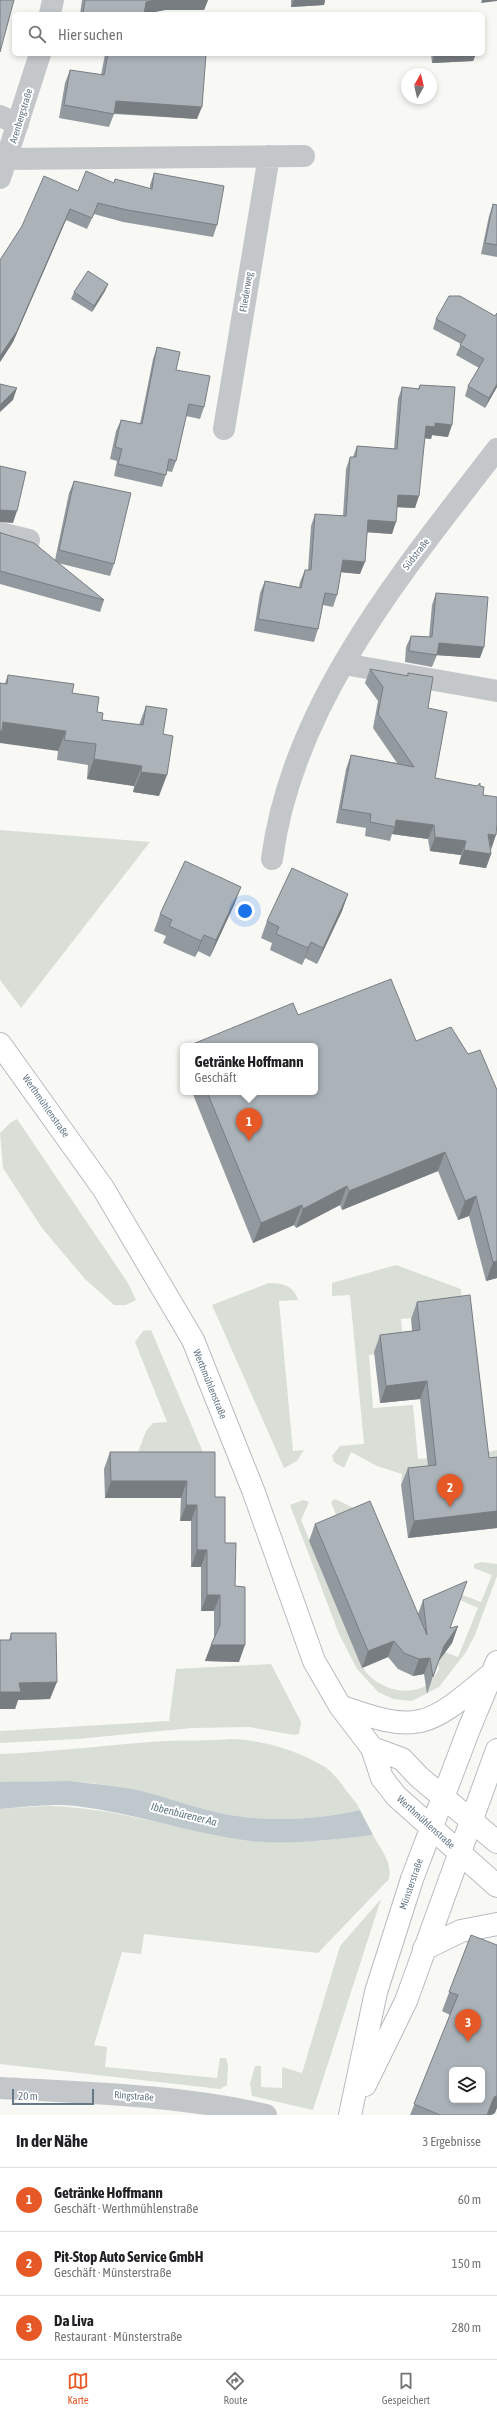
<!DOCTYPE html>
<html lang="de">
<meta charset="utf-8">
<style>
body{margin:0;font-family:"Asap Condensed",sans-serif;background:#f6f6f6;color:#202124}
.controls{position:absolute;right:12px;bottom:12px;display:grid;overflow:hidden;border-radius:6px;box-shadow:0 2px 6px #0003}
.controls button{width:36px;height:36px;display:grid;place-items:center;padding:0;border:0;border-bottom:1px solid #e0e0e0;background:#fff;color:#202124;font:20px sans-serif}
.compass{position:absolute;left:401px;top:68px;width:36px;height:36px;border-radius:50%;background:#fff;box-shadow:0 2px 6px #0003;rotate:8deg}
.scale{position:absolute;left:12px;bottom:10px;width:82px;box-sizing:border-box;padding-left:4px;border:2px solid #667786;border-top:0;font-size:11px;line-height:14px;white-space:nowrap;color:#667786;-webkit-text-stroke:3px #fff;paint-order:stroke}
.you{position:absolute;left:245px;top:911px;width:14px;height:14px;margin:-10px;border:3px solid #fff;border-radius:50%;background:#1a73e8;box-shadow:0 0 0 6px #1a73e833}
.badge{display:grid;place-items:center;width:26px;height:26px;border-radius:50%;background:#e65926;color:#fff;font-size:13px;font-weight:700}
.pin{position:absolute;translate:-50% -33px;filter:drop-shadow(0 1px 2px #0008)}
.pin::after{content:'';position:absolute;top:21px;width:14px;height:12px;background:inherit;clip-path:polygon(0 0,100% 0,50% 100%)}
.popup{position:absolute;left:180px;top:1043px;width:138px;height:52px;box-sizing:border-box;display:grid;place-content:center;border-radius:6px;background:#fff;filter:drop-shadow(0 1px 3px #0005);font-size:13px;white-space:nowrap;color:#757577}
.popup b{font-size:15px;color:#202124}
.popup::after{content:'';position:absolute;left:50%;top:100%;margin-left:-8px;border:8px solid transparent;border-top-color:#fff}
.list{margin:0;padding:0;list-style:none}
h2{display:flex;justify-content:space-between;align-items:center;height:52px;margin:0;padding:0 16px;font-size:17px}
h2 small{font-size:13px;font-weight:400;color:#757577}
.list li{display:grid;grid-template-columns:26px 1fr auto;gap:12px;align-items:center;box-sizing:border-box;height:64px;padding:0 16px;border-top:1px solid #e0e0e0}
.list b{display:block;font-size:15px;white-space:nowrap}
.list p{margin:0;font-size:13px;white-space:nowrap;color:#757577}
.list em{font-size:13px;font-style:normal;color:#757577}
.icon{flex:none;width:22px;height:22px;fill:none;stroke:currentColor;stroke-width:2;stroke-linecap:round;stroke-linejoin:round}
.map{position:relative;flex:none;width:497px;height:2115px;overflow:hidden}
.search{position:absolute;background:#fff;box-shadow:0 2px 6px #0003;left:12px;right:12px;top:12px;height:44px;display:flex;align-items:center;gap:10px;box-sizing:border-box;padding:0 14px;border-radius:6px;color:#757577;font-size:15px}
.sheet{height:244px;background:#fff}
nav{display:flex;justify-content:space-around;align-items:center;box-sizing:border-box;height:56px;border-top:1px solid #e0e0e0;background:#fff;font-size:11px;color:#757577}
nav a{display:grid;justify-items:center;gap:2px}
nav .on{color:#e65926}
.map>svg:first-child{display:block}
.green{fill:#d9dfd6}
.water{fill:#bec8cd}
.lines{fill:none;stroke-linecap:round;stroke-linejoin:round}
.secondary-casing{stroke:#b7bcc1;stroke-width:24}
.minor{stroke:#c3c7ca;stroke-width:22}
.secondary{stroke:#fff;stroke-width:22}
.wall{fill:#939a9f}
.shaded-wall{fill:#787d82}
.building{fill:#abb3b9;stroke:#787d82;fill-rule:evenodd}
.labels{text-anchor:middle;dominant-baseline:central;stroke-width:4;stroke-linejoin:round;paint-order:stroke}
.street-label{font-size:10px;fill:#667786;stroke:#fff}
.water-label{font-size:11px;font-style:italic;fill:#627882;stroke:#fff}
</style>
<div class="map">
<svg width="497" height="2115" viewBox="0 0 497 2115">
<rect width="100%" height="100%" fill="#f8f8f5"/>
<path class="green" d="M0,830L150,842L21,1008L0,980Z
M17,1119L128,1283L136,1300L126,1305H114L84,1278L42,1228L3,1168L0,1133L10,1123Z
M396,1265L461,1289L462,1314L401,1319L404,1352L369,1355L373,1408L413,1405L418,1459L473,1455L497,1450V1475L401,1483L402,1474L377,1466L351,1452L344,1468L334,1462L332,1456L340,1446L364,1444L350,1295L332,1296V1283Z
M269,1283C283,1283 294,1286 298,1300L279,1301L293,1451L304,1450L297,1461L284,1468L212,1305Z
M151,1330L209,1466L134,1463L146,1431L153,1423L167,1422L135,1342L143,1331Z
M335,1499L358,1510L341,1528L331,1502Z
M303,1500L309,1502L301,1520L362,1666C373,1687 408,1699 428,1684C432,1681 436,1674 439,1669L438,1662L442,1651L458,1657L478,1608L458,1599L460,1594L481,1602L492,1575L474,1568V1564L482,1562L497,1564V1576L475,1635L466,1652L439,1687L412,1701L393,1699L378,1692L357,1669L339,1634L290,1505Z
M271,1664L301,1722L299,1734L294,1735L249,1727L192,1728L77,1739L0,1743V1731L169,1721L176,1669Z
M231,1739C263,1740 297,1750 325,1767C337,1775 347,1793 357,1804L360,1810C320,1819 277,1822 236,1816C192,1810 150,1792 106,1785C71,1779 35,1782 0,1782V1754C56,1752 112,1744 167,1741C189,1740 210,1741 231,1739Z
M44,1806C115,1806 181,1832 251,1840C291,1845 332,1840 373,1835C381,1850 392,1861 389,1879L318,1953L144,1934L141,1954L122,1952L94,2045L107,2047L105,2067L217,2078L220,2058H226L228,2066L227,2085L220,2089L0,2064V1809Z
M381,1899L313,2110L252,2096L250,2084L255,2066H261V2087L282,2088V2067L302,2073L340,1946Z"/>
<path class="water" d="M68,1781C95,1784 122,1786 149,1793C178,1801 206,1812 237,1816C277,1822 320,1819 360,1810L373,1835C332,1840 292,1845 251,1841C192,1834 135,1813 76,1806C51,1803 25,1807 0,1809V1782Z"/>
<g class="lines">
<g class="secondary-casing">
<path id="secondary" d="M0,1044L103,1188L193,1340L253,1490L314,1661L340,1706L372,1748L382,1778L396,1796L497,1886
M340,1706C418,1734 427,1728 489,1676
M372,1748L402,1759L419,1777L497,1842
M424,1949L461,1931L497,1924
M365,2085L406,2001L497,1750
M350,2115L376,1992L412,1879L469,1729L497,1662"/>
</g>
<path class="minor" d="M50,14L53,0
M0,116L18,124
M7,159L304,156
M0,178L40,54
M224,429L269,156
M0,533L29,540
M344,664L497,691
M272,859C292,703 404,570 497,449
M0,2088C89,2093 179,2095 266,2115"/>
<use href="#secondary" class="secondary"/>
</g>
<path class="wall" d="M82,0H208L204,10H165L144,14H80Z
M291,0H325L324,5L291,7Z
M105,54H206L197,119L114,114L109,127L59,118L65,83L70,70L101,75Z
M431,54H476L473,61L432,63Z
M154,173L217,225L213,237L123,222L94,214L87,229L66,220L13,342L0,362V260L78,191L114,183L115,179L150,189V185Z
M493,204L497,205V257L481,254L489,216Z
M108,284L105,291L92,312L71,299L74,292Z
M460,296L497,387L485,408L465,396L468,386L479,368L456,355L461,344L433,329L436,319Z
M157,347L176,370L204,407L200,419L186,416L176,461L172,472L167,471L162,487L114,476L117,461L110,459L116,431L121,420L140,424L153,359Z
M420,385L448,437L432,435L431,439L425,438L415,508L397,507L392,534L367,532L360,574L341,572L337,595L333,607L323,605L318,629L314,642L254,631L260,593L265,581L299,587L300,582L305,570H308L311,526L315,514L343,516L346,469L350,457H353L357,446L394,449L398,399L402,387L418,389Z
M74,481L114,564L110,576L58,563L104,600L100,612L0,584V532L55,560L69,493Z
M436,593L480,658L437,655L432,667L405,662L406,647L411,636L429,637L432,605Z
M370,669L407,676L408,673L428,708L435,778L483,795L491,854L486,868L459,864L461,855L430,851L428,839L392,834L390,841L365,836L366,828L336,823L346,769L351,755L397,763L373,728L378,701L365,683Z
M8,675L72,693L97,712L102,720L139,725L146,706L163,734L159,796L133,792L134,786L87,779L88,765L57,760L58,751L5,683Z
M348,894L342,911L317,964L305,958L302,965L270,950L272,943L261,938L267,921Z
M235,903L210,957L198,951L195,957L174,948L163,943L166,936L154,931L160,914Z
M298,1015L416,1041L451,1027L497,1278L486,1281L469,1216L458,1220L438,1171L342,1210L340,1205L296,1228L294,1225L253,1243L192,1092H315Z
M183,1060V1070L181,1065Z
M417,1302L489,1458L497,1457V1528L408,1538L401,1485L408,1468L428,1466L420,1399L380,1403L374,1352L380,1335L412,1331L411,1319Z
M110,1452H215V1497L235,1586L239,1662L205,1661L214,1638V1611H201V1567H191V1521H180L181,1498H105L104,1469Z
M315,1524L418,1614L423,1600L450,1628L458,1626L452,1643L438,1662L427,1694L424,1674L413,1676L398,1669L388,1657L362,1668L309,1541Z
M11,1633L50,1699L18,1700L15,1709L9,1640Z
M471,1935L495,2113L491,2115H410L450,2015L442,2011Z"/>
<path class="shaded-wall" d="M155,0H208L204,10H165L144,14L146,2Z
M294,0H325L324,5L291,7Z
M482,0H497V1L481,3Z
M435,54H476L473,61L432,63Z
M116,101L202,107L197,119L112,113Z
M70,209L66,220L13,342L0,362V356Z
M108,284L105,291L92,312L94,306Z
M497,384V387L485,408L489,398Z
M17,388L13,400L0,412V405Z
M435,423L452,425L448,437L432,435L431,439L422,438L426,426Z
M398,495L419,496L415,508L393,507Z
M0,509L17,511L13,523L0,522Z
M368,520L396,522L392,534L364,532Z
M343,560L365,562L360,574L339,572Z
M439,643L484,647L480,658L434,655Z
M3,722L66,731L58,751L0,743V731Z
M94,759L142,766L134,786L87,779Z
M141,772L167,775L159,796L133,792Z
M396,820L434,825L428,839L392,834L395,827Z
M488,834L496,835L491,850Z
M435,837L466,841L461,855L430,851Z
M464,850L491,854L486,868L459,864Z
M241,887L235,903L210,957L216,940Z
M348,894L342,911L317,964L323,948Z
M204,935L198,951L195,957L201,941Z
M311,942L305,958L302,965L308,948Z
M445,1152L438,1171L342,1210L349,1191Z
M347,1186L340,1205L296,1228L303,1209Z
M476,1196L469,1216L458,1220L465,1201Z
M302,1205L294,1225L253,1243L261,1223Z
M497,1261V1278L486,1281L493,1262Z
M427,1381L420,1399L380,1403L386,1386Z
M111,1481H187L181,1498H105Z
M186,1505H197L191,1521H180Z
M497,1511V1528L408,1538L414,1521Z
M197,1550H207L201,1567H191Z
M207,1595H220L214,1611H201Z
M458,1626L452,1643L438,1662L444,1646Z
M394,1641L388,1657L362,1668L368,1651Z
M211,1645H245L239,1662L205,1661Z
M430,1658L424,1674L413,1676L419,1659Z
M57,1682L50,1699L18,1700L15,1709H0V1692L19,1683Z
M497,2096V2108L495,2113L491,2115H487L494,2097Z"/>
<path class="building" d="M0,0H14L0,52Z
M85,0H155L146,2L144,14H83Z
M108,54H206L202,107L116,101L114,114L64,105L70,70L104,75Z
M86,171L114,183L115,179L152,189L154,173L224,186L217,225L127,210L98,203L92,218L70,209L17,331L0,356V260L22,226L44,176L78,191Z
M493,204L497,205V245L485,243Z
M88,271L108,284L94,306L74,292Z
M449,296H460L495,316L497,313V384L489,398L468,386L484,359L460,345L466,335L436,319Z
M157,347L180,352L176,370L210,376L204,407L189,404L176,461L169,459L166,475L118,464L122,449L115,447L121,420L142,424Z
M0,384L17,388L0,405Z
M420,385L455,387L452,425L435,423V427L426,426L419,496L398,495L396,522L368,520L365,562L343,560L337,595L325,593L318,629L258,619L265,581L301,588L305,570H311L315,514L346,516L350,457H356L357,446L397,449L402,387L419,389Z
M0,466L26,472L17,511L0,510Z
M74,481L131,493L114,564L59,550Z
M0,532L1,533L34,543L104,600L0,571Z
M436,593L488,597L484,647L439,643L437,655L409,651L411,636L432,637Z
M370,669L408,676V673L433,677L428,708L447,712L435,778L477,786L480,783V786L484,787L483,795L497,797V823L496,835L488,834L491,854L464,850L466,841L435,837L434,825L396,820L395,827L370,822L371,814L341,809L351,755L414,767L378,714L383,687Z
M8,675L74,684L72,693L99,697L97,712L103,713L102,720L143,725L146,706L167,709L163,734L173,736L167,775L141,772L142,766L94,759L96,744L64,740L66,731L3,722L2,731H0V683L7,684Z
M185,861L241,887L216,940L204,935L201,941L180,931L169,926L172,920L160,914Z
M292,868L348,894L323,948L311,942L308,948L276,934L279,927L267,921Z
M391,979L416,1041L451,1027L468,1054L480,1050L497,1090V1261L493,1262L476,1196L465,1201L445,1152L349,1191L347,1186L303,1209L302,1205L261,1223L207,1092H315V1046H188L293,1003L298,1015Z
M470,1295L489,1458L497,1457V1511L414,1521L408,1468L436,1465L427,1381L386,1386L380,1335L420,1330L417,1302Z
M110,1452H215V1497H225V1543H236L235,1586L245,1587V1645H211L220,1625V1595H207V1550H197V1505H186L187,1481H111Z
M370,1501L427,1635L423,1600L467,1581L450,1628L458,1626L444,1646L433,1677L430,1658L419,1659L404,1653L394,1641L368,1651L315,1524Z
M11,1633H56L57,1682L19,1683L21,1692H0V1640H11Z
M471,1935L497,1945V2096L494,2097L487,2115H440L414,2104L458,1995L449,1992ZM452,2070H482V2100H452Z"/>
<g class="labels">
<g class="street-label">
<text transform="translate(21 116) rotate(-73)">Arenbergstraße</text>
<text transform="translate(246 292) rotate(-81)">Fliederweg</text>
<text transform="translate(416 554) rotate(-52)">Südstraße</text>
<text transform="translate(46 1106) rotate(55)">Werthmühlenstraße</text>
<text transform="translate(210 1384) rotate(68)">Werthmühlenstraße</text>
<text transform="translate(426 1822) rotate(42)">Werthmühlenstraße</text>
<text transform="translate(411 1884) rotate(-71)">Münsterstraße</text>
<text transform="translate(134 2096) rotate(4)">Ringstraße</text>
</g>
<g class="water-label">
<text transform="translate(184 1814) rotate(14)">Ibbenbürener Aa</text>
</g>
</g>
</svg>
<div class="controls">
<button><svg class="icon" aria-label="layers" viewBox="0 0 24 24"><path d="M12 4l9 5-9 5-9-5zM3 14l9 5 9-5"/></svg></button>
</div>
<svg class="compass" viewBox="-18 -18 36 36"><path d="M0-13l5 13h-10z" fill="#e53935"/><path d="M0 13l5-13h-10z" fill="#757577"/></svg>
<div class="scale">20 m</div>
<div class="you"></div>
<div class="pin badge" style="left:249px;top:1141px">1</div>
<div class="popup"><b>Getränke Hoffmann</b>Geschäft</div>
<div class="pin badge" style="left:450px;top:1507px">2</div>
<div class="pin badge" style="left:468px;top:2042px">3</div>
<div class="search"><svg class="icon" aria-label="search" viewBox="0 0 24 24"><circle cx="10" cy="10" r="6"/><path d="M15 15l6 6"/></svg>Hier suchen</div>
</div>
<section class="sheet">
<h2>In der Nähe<small>3 Ergebnisse</small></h2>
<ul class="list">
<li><span class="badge">1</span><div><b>Getränke Hoffmann</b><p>Geschäft · Werthmühlenstraße</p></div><em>60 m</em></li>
<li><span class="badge">2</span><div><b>Pit-Stop Auto Service GmbH</b><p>Geschäft · Münsterstraße</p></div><em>150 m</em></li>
<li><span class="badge">3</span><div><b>Da Liva</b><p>Restaurant · Münsterstraße</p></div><em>280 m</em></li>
</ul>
</section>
<nav>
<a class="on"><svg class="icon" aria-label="map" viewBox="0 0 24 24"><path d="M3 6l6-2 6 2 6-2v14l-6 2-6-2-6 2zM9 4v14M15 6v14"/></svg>Karte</a>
<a><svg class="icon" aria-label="directions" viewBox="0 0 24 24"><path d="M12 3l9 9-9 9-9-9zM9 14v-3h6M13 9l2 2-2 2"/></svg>Route</a>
<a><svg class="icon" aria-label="saved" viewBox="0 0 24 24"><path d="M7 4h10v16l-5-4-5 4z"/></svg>Gespeichert</a>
</nav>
